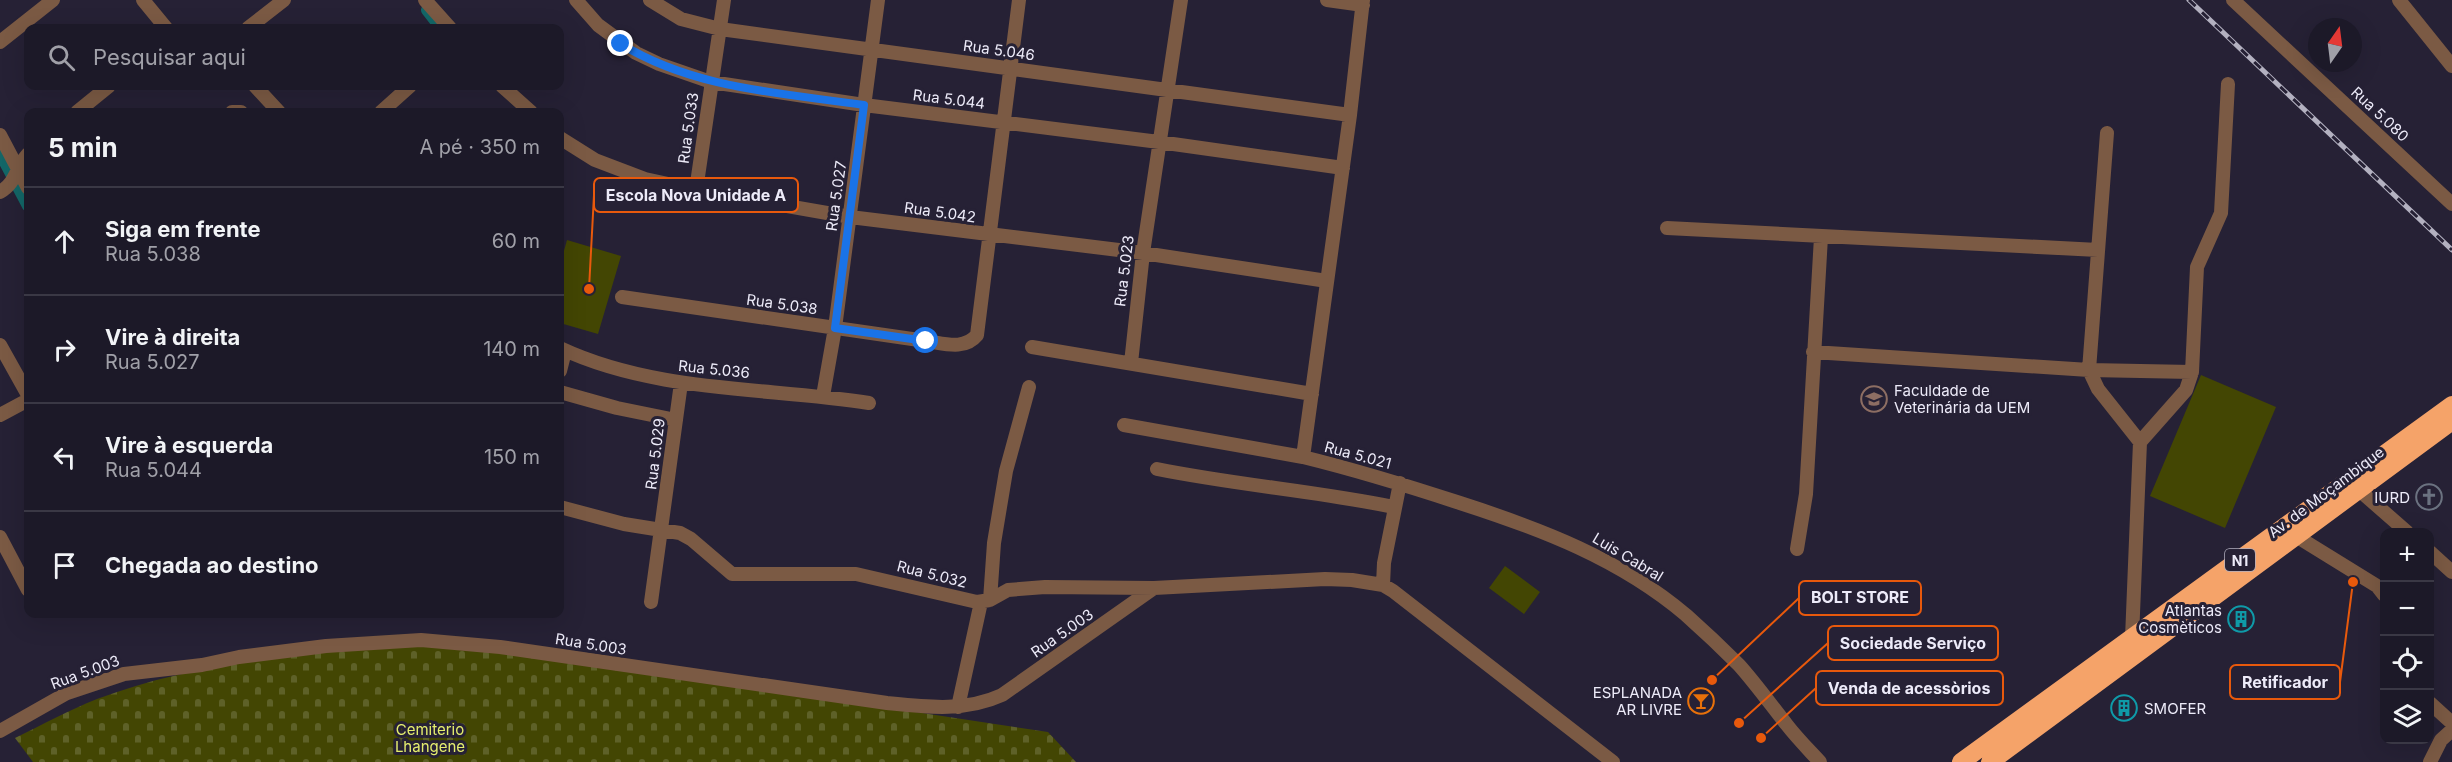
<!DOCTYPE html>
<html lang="pt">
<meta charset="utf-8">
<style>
body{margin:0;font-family:Inter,sans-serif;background:#252230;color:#f1f3f6}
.controls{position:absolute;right:18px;bottom:18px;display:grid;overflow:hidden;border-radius:12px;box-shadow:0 6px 24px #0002}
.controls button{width:54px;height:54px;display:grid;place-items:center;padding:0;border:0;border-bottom:2px solid #3a3845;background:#1c1928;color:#f1f3f6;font:30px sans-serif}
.compass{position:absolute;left:2308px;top:18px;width:54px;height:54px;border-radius:50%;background:#1c1928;box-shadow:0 6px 24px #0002;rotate:14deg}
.stop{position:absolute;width:18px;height:18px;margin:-14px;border:4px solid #1a73e8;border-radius:50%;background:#fff}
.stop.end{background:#1a73e8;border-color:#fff;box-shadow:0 2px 6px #0008}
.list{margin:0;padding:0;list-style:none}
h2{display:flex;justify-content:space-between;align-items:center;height:78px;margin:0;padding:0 24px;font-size:26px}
h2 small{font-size:20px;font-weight:400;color:#a0a0a8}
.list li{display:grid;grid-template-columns:39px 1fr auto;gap:18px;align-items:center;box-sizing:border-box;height:108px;padding:0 24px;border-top:2px solid #3a3845}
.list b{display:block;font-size:22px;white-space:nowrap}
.list p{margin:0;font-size:20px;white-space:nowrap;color:#a0a0a8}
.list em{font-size:20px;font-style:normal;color:#a0a0a8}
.icon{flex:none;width:33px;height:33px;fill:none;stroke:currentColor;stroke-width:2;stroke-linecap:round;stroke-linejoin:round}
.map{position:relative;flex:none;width:2452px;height:762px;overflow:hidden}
.search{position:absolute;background:#1c1928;box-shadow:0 6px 24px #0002;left:24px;top:24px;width:540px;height:66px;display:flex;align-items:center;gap:15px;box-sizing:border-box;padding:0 21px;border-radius:12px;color:#a0a0a8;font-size:22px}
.panel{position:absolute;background:#1c1928;box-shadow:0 6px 24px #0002;left:24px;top:108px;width:540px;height:510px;border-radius:12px}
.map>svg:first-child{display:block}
.cemetery{fill:url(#cemetery-stones)}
.pitch{fill:#434603}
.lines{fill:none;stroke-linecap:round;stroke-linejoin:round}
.canal{stroke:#136667;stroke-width:12}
.minor{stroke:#7b5a44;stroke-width:14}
.highway{stroke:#f5a369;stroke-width:18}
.rail-casing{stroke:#b3b1c0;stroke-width:5}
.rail{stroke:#262135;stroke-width:3;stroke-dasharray:9;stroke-linecap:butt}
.route{stroke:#1a73e8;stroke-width:8}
.labels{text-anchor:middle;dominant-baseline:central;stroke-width:6;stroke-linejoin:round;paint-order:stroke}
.shield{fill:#262135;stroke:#b1aebe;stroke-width:1.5}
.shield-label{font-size:14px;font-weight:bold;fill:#edebf9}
.street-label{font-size:15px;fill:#edebf9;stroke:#262135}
.poi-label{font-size:15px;fill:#edebf9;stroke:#262135;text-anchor:end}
.park-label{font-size:15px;fill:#e5ee6e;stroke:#262135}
.leader{fill:none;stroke:#e8590c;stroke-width:2}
.callout-dot{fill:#e8590c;stroke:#262135;stroke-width:2}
.callout{fill:#262135;stroke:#e8590c;stroke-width:2}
.callout-label{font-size:16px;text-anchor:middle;font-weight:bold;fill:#edebf9}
</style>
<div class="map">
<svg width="2452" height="762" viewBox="0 0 2452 762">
<defs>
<pattern id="cemetery-stones" width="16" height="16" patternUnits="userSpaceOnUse" patternTransform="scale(1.5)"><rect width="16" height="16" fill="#434603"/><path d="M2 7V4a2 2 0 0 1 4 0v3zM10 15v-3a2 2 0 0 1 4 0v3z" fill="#5e6128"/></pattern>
</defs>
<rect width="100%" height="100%" fill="#262135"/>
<path class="cemetery" d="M411,644L500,649L1048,732L1076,762H33L15,738C42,725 69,710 97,699C197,661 306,654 411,644Z"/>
<path class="pitch" d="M567,240L621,256L598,334L560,323V265Z
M2201,375L2276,407L2225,528L2150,496Z
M1505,566L1540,592L1524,614L1489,588Z"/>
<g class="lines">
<path class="canal" d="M427,10L441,28
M0,153L28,206"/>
<path class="minor" d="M143,0L166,28
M425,0L450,28
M576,0L598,25L636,53L659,64L711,82L864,105L1159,142L1343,168
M650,0L681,19L720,29L1350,115
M1327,0L1363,5
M1363,0L1350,115L1303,457C1356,470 1408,486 1460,503C1541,529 1620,559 1686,615C1704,631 1722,648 1739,665C1756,684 1771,705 1787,725C1797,738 1809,750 1820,762
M2233,0L2452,204
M2399,0L2452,66
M248,28L284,0
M0,42L53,0
M255,86L279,112
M502,86L531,112
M77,112L109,86
M232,112H241
M381,112L410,86
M2107,133L2089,370L2098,389L2140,442
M0,135L28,188
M560,138L595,160L645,179L696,190L850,217L1143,253L1327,281
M696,190L724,0
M0,192C17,182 15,168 28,154
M1667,228L2098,250
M622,297L926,341C943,343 964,351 977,335L1019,0
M0,345L28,395
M1032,347L1312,394
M560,348C656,393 767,387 869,403
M1813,352L2089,370L2192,372
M1131,363L1143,253L1181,0
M560,371L565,351
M560,392L617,408L676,420
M823,396L835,328L878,0
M0,415L28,400
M1124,425L1303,457
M1157,469C1236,485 1316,491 1394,507
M2359,490L2407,532
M560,507L624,524L680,533L691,539L732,574H856L977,602L990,600L1008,590L1045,587L1154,588L1325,579L1352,580L1383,585L1393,591L1613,762
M2296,536L2377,586L2384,595
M0,537L28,590
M1797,549L1806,494L1821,237
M2430,552L2452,572
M1383,585L1384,563L1400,483
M990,600L994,543L1006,471L1029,387
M651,602L681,383
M2132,638L2140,442L2186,390L2192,372L2197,267L2221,213L2228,84
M2430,703L2452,723
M958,707L981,602
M0,731L67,693L124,674L202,665L239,657L326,646L421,640L500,647L887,703C926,707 965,712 1002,695L1154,588
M2430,762L2441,740L2452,730"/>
<path class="highway" d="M1961,762L2452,405
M1990,762L2452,421"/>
<g class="rail-casing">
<path id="rail" d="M2189,0L2452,250"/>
</g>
<use href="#rail" class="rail"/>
</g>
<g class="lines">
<path class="route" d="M621,44C694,89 782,93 864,105L835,328L926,341"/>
</g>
<defs>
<g id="university-ring" transform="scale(1.35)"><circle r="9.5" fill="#262135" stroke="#8d6e63" stroke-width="1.5"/><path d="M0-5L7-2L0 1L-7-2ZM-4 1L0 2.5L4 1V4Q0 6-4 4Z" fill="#8d6e63"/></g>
<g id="church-ring" transform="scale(1.35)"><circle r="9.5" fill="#262135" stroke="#6b7280" stroke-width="1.5"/><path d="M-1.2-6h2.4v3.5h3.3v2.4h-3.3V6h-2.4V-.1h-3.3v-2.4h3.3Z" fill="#6b7280"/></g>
<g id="building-ring" transform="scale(1.35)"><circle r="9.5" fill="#262135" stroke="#0f9aa8" stroke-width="1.5"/><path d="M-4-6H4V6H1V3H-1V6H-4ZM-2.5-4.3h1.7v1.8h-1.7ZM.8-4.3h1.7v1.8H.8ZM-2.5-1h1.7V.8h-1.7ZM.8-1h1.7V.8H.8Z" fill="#0f9aa8"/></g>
<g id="bar-ring" transform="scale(1.35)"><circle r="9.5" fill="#262135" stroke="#e8710a" stroke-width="1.5"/><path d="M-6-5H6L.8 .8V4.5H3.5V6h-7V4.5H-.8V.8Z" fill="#e8710a"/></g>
</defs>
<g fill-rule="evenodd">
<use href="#university-ring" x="1874" y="399"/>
<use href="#church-ring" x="2429" y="497"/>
<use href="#building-ring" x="2241" y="619"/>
<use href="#bar-ring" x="1701" y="701"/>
<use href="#building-ring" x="2124" y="708"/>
</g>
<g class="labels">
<rect class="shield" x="2225" y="549" width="30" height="22" rx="4.5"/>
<g class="shield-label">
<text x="2240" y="560">N1</text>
</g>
<g class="street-label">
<text transform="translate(999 50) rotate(8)">Rua 5.046</text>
<text transform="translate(949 99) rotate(7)">Rua 5.044</text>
<text transform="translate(2380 114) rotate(43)">Rua 5.080</text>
<text transform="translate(688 128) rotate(-82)">Rua 5.033</text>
<text transform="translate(836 196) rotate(-82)">Rua 5.027</text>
<text transform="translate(940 212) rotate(8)">Rua 5.042</text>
<text transform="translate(1124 271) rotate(-83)">Rua 5.023</text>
<text transform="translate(782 304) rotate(8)">Rua 5.038</text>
<text transform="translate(714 369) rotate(6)">Rua 5.036</text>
<text transform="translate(655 454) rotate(-83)">Rua 5.029</text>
<text transform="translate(1358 455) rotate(15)">Rua 5.021</text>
<text transform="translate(2326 492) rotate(-37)">Av. de Moçambique</text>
<text transform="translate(1628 557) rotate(31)">Luis Cabral</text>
<text transform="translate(932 574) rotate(14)">Rua 5.032</text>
<text transform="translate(1062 633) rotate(-35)">Rua 5.003</text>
<text transform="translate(591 644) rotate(9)">Rua 5.003</text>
<text transform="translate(85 672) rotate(-20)">Rua 5.003</text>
</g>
<g class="poi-label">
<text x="1894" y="390" text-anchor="start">Faculdade de<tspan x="1894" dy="17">Veterinária da UEM</tspan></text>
<text x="2410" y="497">IURD</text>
<text x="2222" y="610">Atlantas<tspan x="2222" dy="17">Cosmèticos</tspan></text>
<text x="1682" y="692">ESPLANADA<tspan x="1682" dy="17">AR LIVRE</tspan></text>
<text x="2144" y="708" text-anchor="start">SMOFER</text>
</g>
<g class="park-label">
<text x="430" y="729">Cemiterio<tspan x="430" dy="17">Lhangene</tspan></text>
</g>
</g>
<path class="leader" d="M589 289L594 195M1712 680L1799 598M1739 723L1828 643M2353 582L2340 682M1761 738L1816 688"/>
<g class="callout-dot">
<circle cx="589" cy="289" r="6"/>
<circle cx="1712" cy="680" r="6"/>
<circle cx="1739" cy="723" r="6"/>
<circle cx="2353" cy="582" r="6"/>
<circle cx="1761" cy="738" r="6"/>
</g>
<g class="callout">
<rect x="594" y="178" width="204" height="34" rx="6"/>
<rect x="1799" y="581" width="122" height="34" rx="6"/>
<rect x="1828" y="626" width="170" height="34" rx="6"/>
<rect x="2230" y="665" width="110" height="34" rx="6"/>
<rect x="1816" y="671" width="187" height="34" rx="6"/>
</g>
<g class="callout-label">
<text x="696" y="201">Escola Nova Unidade A</text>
<text x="1860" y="603">BOLT STORE</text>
<text x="1913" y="649">Sociedade Serviço</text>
<text x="2285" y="688">Retificador</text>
<text x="1909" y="694">Venda de acessòrios</text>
</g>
</svg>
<div class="controls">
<button>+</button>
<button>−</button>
<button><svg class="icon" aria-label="locate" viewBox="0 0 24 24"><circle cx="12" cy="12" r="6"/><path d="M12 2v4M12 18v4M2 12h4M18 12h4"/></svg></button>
<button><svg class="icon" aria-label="layers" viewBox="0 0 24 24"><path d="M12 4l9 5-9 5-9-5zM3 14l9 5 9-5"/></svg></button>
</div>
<svg class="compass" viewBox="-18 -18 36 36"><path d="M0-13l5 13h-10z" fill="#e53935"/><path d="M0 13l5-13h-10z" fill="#a0a0a8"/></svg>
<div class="stop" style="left:926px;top:341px"></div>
<div class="stop end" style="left:621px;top:44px"></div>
<div class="search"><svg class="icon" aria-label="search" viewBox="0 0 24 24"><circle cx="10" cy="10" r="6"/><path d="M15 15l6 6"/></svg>Pesquisar aqui</div>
<section class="panel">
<h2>5 min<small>A pé · 350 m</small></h2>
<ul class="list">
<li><svg class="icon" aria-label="ahead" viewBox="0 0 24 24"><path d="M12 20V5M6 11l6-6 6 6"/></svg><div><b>Siga em frente</b><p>Rua 5.038</p></div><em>60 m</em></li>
<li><svg class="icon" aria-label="right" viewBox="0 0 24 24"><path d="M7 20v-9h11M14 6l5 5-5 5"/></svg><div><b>Vire à direita</b><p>Rua 5.027</p></div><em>140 m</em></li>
<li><svg class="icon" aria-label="left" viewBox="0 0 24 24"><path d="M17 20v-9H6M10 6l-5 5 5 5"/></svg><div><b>Vire à esquerda</b><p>Rua 5.044</p></div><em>150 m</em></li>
<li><svg class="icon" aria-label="arrive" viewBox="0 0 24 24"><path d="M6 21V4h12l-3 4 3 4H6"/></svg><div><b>Chegada ao destino</b></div></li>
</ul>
</section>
</div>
